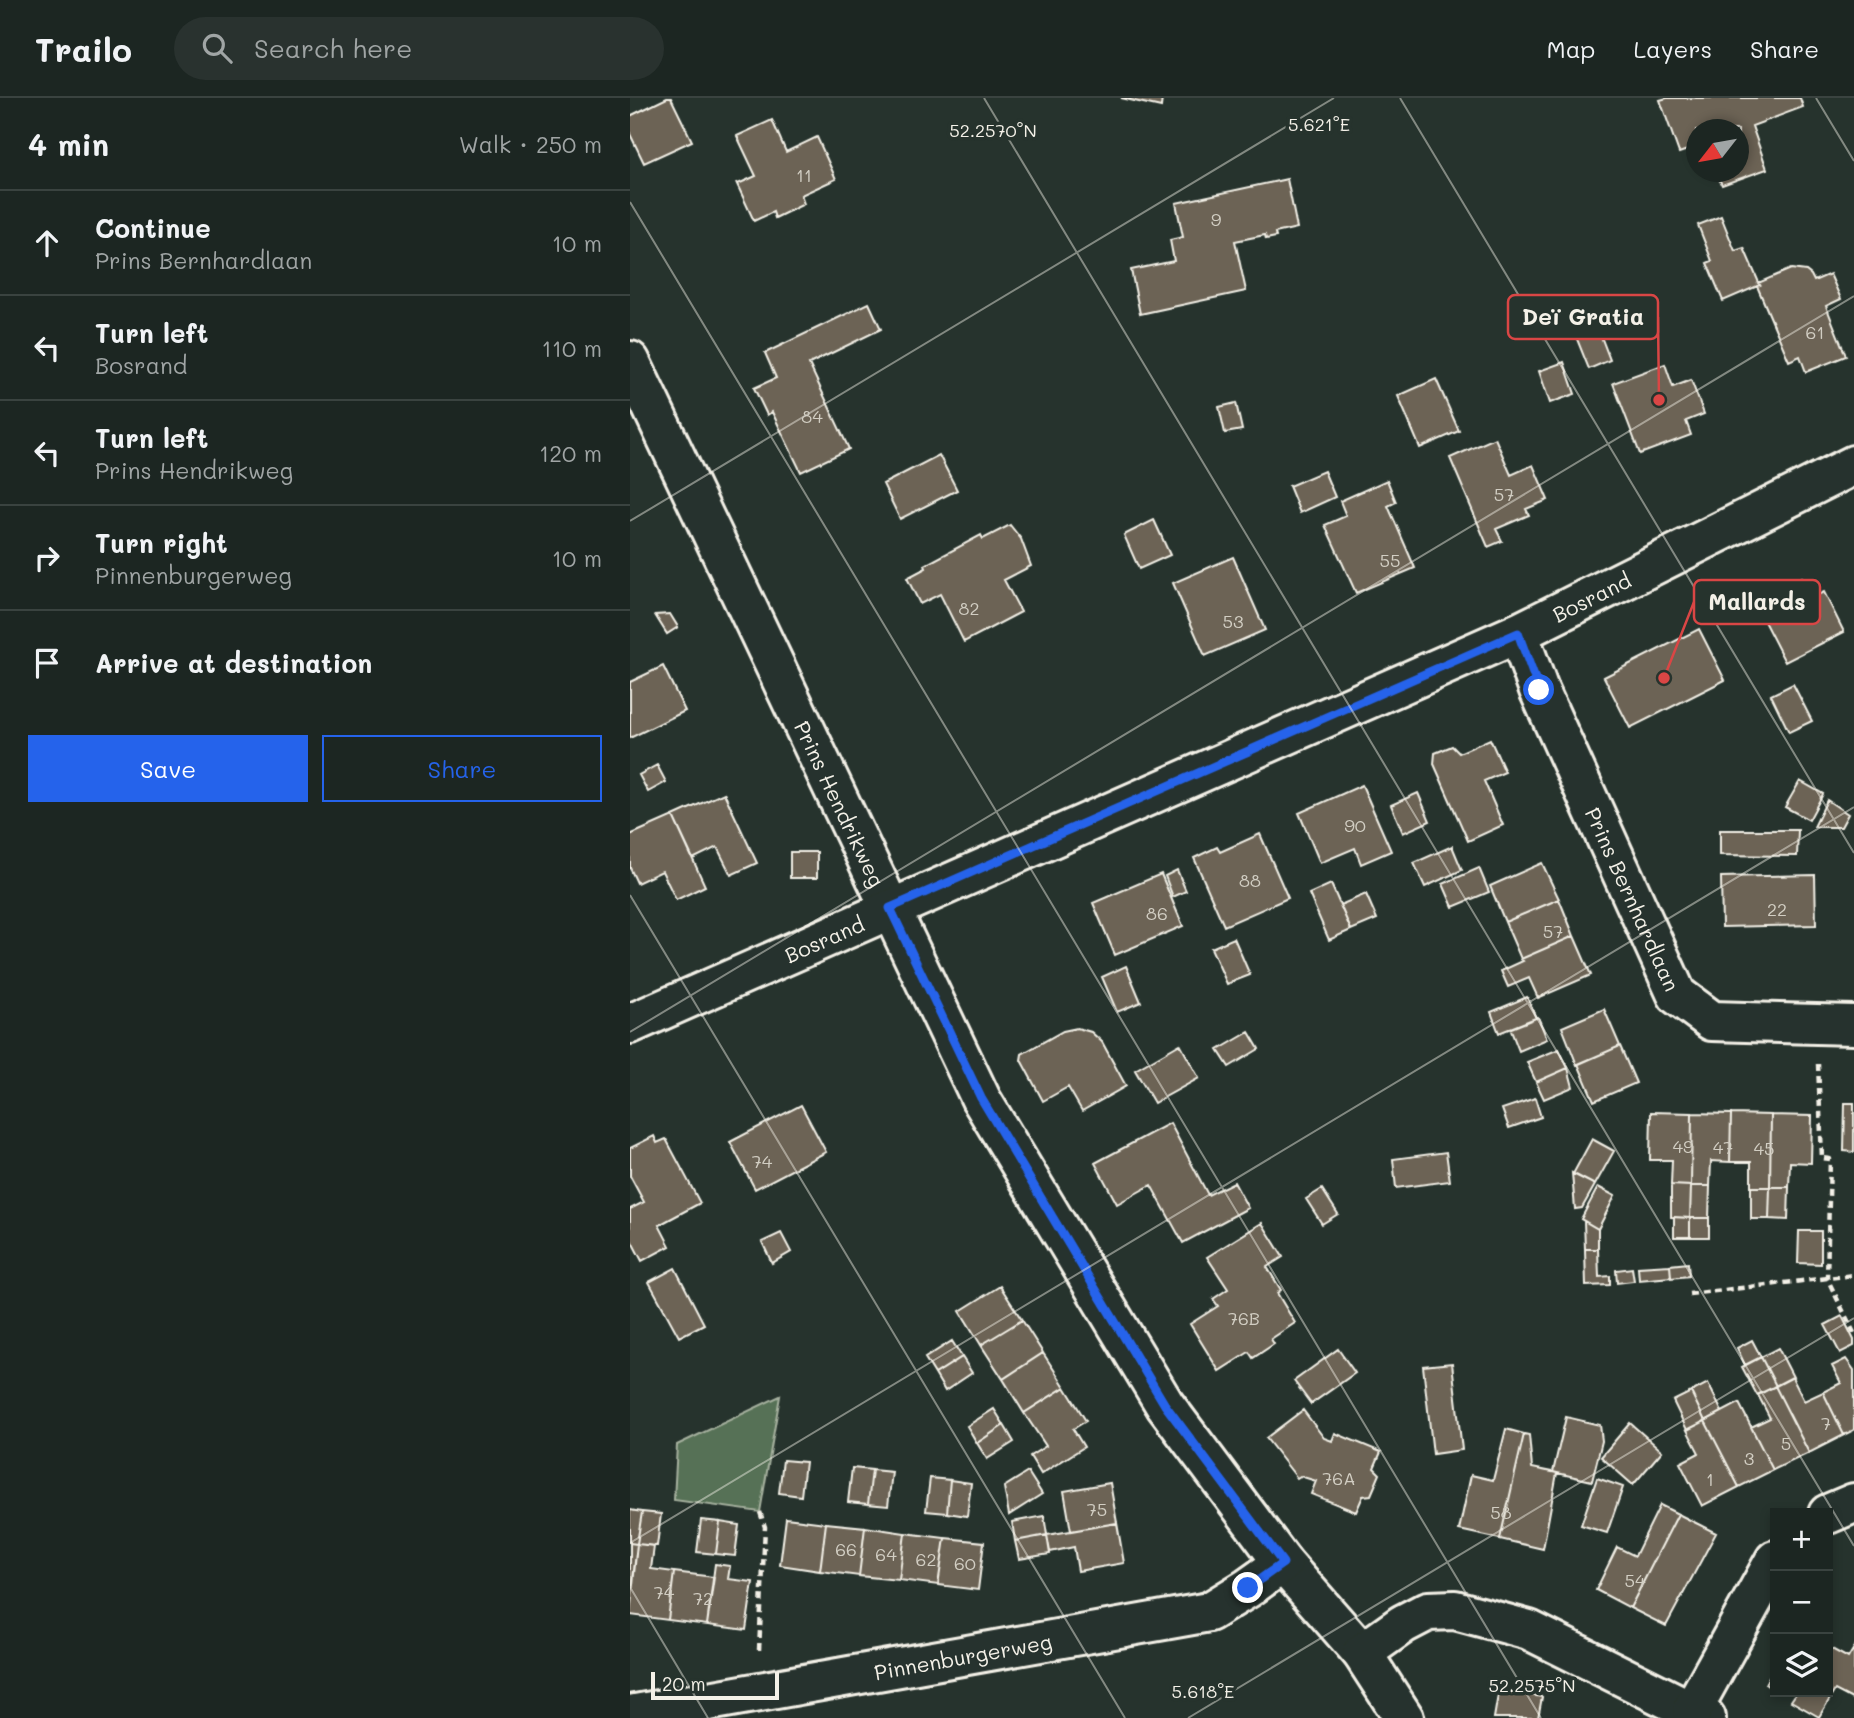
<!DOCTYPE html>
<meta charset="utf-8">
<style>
body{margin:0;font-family:Mali,sans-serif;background:#29322f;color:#f1f3f6}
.controls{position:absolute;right:21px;bottom:21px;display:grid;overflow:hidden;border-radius:0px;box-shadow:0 4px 10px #0003}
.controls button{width:63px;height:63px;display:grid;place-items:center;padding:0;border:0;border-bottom:2px solid #3a4340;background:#1c2622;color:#f1f3f6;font:35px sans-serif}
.compass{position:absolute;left:1056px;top:21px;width:63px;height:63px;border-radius:50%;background:#1c2622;box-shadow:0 4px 10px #0003;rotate:239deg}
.scale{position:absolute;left:21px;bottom:18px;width:128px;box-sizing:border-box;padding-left:7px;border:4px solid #f4f1e8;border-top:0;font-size:19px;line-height:24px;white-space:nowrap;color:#f4f1e8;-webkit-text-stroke:5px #26332d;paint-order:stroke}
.stop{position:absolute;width:21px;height:21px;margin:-16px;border:5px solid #2563eb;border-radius:50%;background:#fff}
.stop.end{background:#2563eb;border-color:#fff;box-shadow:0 2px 7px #0008}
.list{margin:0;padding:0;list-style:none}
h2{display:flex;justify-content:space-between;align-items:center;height:91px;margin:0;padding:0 28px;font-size:30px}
h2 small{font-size:23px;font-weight:400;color:#a0a5a5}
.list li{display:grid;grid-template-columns:46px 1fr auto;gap:21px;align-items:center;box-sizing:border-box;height:105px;padding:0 28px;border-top:2px solid #3a4340}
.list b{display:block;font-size:26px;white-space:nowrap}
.list p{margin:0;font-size:23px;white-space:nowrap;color:#a0a5a5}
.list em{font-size:23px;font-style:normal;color:#a0a5a5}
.actions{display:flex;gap:14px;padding:21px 28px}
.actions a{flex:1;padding:16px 0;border:2px solid #2563eb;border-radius:0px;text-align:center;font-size:24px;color:#2563eb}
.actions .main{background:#2563eb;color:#fff}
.icon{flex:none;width:38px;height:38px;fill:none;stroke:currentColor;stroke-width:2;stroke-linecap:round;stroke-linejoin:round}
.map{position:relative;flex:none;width:1224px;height:1620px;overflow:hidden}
header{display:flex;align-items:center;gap:42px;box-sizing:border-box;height:98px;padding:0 35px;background:#1c2622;border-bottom:2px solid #3a4340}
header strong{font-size:33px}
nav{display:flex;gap:38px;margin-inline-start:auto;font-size:24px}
.search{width:490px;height:63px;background:#29322f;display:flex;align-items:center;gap:18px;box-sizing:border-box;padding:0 24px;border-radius:38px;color:#a0a5a5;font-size:26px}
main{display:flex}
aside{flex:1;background:#1c2622}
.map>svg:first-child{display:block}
.green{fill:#577156;stroke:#a6b19f;stroke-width:2}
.building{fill:#6c6455;stroke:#f4f1e8;stroke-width:2}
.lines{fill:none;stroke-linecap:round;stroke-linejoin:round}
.minor-casing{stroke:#f4f1e8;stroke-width:44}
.path{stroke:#f4f1e8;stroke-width:4.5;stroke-dasharray:7 5;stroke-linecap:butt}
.minor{stroke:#26332d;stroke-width:38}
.route{stroke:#2563eb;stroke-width:9}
.ticks{fill:none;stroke:#f4f1e8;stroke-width:2;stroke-opacity:0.45}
.labels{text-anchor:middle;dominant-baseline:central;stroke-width:7;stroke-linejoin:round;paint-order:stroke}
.number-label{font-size:18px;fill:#d2cec3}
.street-label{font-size:21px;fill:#f4f1e8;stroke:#26332d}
.ticks-label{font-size:18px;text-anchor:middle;fill:#f4f1e8;stroke:#26332d;stroke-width:7;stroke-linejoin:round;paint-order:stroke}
.leader{fill:none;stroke:#da4645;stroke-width:2.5}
.callout-dot{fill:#da4645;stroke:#26332d;stroke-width:2.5}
.callout{fill:#26332d;stroke:#da4645;stroke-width:2.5}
.callout-label{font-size:23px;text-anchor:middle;font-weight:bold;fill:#f4f1e8}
</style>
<header>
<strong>Trailo</strong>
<div class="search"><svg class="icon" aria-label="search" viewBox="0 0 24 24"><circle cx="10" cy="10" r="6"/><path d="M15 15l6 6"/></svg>Search here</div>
<nav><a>Map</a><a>Layers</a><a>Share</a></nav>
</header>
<main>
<aside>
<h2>4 min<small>Walk · 250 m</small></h2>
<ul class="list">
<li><svg class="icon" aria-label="ahead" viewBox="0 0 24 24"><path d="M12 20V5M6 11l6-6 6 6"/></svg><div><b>Continue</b><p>Prins Bernhardlaan</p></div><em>10 m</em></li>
<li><svg class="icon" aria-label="left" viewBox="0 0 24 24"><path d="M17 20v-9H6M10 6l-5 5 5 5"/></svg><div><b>Turn left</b><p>Bosrand</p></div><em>110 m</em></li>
<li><svg class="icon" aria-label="left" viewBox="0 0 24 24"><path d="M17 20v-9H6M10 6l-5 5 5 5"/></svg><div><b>Turn left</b><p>Prins Hendrikweg</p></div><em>120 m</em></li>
<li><svg class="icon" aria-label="right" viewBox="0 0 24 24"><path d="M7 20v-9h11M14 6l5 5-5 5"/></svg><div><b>Turn right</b><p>Pinnenburgerweg</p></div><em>10 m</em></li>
<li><svg class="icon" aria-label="arrive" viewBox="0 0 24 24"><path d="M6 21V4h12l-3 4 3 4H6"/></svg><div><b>Arrive at destination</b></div></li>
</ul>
<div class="actions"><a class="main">Save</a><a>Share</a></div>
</aside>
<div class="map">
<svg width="1224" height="1620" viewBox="0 0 1224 1620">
<rect width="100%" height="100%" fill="#26332d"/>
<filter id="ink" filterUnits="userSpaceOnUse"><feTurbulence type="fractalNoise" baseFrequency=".0143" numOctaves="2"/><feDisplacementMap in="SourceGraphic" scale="14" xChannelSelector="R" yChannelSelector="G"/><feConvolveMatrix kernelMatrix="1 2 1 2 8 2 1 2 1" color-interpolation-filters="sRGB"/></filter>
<g filter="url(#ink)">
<path class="green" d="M150,1298L130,1414L44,1402L47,1347Z"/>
<path class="building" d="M37,0H41L62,43L14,65L0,36V18Z
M491,0H532L531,9Z
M1037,0H1170L1173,9L1122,28L1137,71L1092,87L1086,74H1108V32H1066V49L1049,55L1030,2Z
M142,22L156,54L187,39L206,81L171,97L174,106L145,120L143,114L124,123L106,84L108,86L126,78L107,38Z
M657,81L667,130L645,135L646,139L636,141L635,137L605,143L616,193L510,216L501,172L544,163L540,142L553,139L546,105Z
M1091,118L1105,153L1114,150L1130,187L1093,203L1077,165L1082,163L1068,127Z
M1161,171L1176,173L1181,177L1184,183L1200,176L1211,201L1196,208L1216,258L1176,274L1170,258L1159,263L1127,188L1130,187L1128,185Z
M239,205L251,231L179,266L219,351L171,374L142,314L137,317L124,290L146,280L135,255Z
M967,228L980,262L959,271L945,236Z
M934,264L945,296L920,305L909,273Z
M1035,266L1043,289L1061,282L1074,316L1056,323L1061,337L1010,356L983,285Z
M806,281L829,333L790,350L768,298Z
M606,305L612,332L595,335L589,309Z
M865,340L881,377L903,367L918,402L896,411L899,417L866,431L872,443L858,449L820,360Z
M309,357L327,392L270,421L253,386Z
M694,373L705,399L670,415L659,388Z
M757,382L766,404L758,408L785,470L726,495L695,427L716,418L710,403Z
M524,422L540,457L509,471L494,437Z
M380,427L391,441L401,468L374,482L391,514L334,544L310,496L290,506L277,480L296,470L295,467L351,437L353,441Z
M603,459L635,532L575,558L543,485Z
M1171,480L1181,500L1194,494L1214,534L1155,564L1124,504Z
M40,516L48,529L37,536L25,517Z
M1069,531L1095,582L1000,630L974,579Z
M33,568L55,613L0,640V584Z
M1163,586L1182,623L1159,634L1141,597Z
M860,641L875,674L854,683L873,727L838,743L804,666L805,655L822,648L829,655Z
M27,667L36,684L18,694L9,677Z
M1170,683L1193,696L1179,722L1155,709Z
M732,687L761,753L731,766L725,750L690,765L669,715Z
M94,695L127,765L101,777L87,749L63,761L43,718Z
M788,695L800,723L773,735L761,707Z
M1197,702L1218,716L1211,729H1184Z
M43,718L75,788L46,802L32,773L7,785L0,770V737Z
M1090,732H1168L1167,758L1090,757Z
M630,736L658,800L594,828L564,760L587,749L590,754Z
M822,748L832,772L795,789L784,765Z
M160,754H187V780H160Z
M912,765L929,801L875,824L860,788Z
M849,770L859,794L823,809L813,786Z
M547,772L556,793L543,799L535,778Z
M531,776L553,828L485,857L463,805Z
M1185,777L1186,827L1092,829L1091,779Z
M701,786L721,832L699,842L679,796Z
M736,796L747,821L721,832L710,807Z
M929,801L944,838L891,861L875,824Z
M944,838L961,877L908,900L899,880L878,889L871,873L893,863L891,861Z
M604,840L620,877L597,886L581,850Z
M496,868L511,904L487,914L472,879Z
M897,899L906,920L869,935L861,914Z
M974,911L990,948L947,967L932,929Z
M908,919L917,941L889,953L880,930Z
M447,930L461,934L472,944L496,988L452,1013L438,989L413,1003L391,962L392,956L433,933Z
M619,934L629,951L599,969L588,952Z
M550,946L569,980L524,1005L505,972Z
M990,948L1006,985L964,1003L948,966Z
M929,951L938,970L906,984L897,964Z
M938,970L943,989L914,1001L906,984Z
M905,1000L911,1019L879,1030L872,1011Z
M1215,1005H1224V1054L1214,1053Z
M171,1007L196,1054L125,1091L100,1044Z
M1021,1014L1062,1015L1061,1088L1041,1087L1042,1062H1020Z
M1062,1015L1101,1016L1100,1064L1081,1063L1080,1088H1061Z
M1101,1016L1141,1017L1140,1089H1121V1064H1100Z
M1141,1017L1182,1018L1181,1065L1160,1064L1159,1089H1140Z
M540,1025L578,1097L604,1084L618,1110L553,1145L521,1087L487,1106L465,1065Z
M24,1038L27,1045L36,1041L70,1105L29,1127L40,1148L12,1163L0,1140V1111L14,1104L0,1078V1050Z
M962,1041L984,1053L965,1087L943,1076Z
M816,1054L820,1083L766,1090L763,1061Z
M942,1075L965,1087L952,1110L945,1111Z
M1041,1087L1061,1088L1060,1120L1041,1119Z
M1061,1088H1080L1079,1120H1060Z
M968,1089L985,1098L968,1131L951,1121Z
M1121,1089H1140L1139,1121H1121Z
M1140,1089H1159L1158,1122L1139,1121Z
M692,1091L708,1116L692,1126L676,1101Z
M1044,1119L1060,1120V1139H1044Z
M1060,1120H1079V1139H1060Z
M954,1123L968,1131V1151H955Z
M632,1125L653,1159L637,1169L651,1192L647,1195L665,1225L641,1241L644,1246L623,1260L619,1254L589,1273L560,1226L588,1208L583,1201L598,1191L577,1159Z
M1169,1133H1191V1166L1168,1165Z
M151,1135L161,1154L142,1165L132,1144Z
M955,1151H968L969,1179L980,1178V1187L956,1188Z
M1058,1165L1059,1178L1041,1180L1040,1167Z
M1040,1167L1041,1179L1009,1182L1008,1169Z
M45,1170L74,1226L49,1239L19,1184Z
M1002,1170L1004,1183L987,1185L986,1172Z
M370,1188L392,1222L351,1247L330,1213Z
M1212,1218L1224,1242V1248L1210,1255L1195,1227Z
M392,1222L413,1255L373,1281L351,1247Z
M1122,1242L1131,1259L1115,1267L1107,1250Z
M322,1243L332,1259L305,1276L295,1260Z
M1148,1250L1163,1279L1146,1288L1131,1259Z
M708,1251L725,1275L681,1306L664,1283Z
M413,1255L435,1289L394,1315L373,1281Z
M332,1259L342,1275L315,1293L305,1276Z
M1131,1259L1146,1288L1127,1297L1112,1269Z
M1216,1261L1224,1272V1332L1214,1337L1193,1294L1211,1285L1202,1268Z
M822,1265L832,1352L803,1356L793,1268Z
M1162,1279L1174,1303L1193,1294L1214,1337L1179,1355L1145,1288Z
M1078,1285L1092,1314L1075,1323L1061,1294Z
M1145,1288L1179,1355L1143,1372L1121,1329L1140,1320L1128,1297Z
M435,1289L456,1323L443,1331L454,1349L411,1376L400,1358L416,1348L394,1315Z
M1061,1294L1075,1323L1057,1332L1043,1303Z
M1109,1305L1143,1372L1109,1389L1075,1323Z
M364,1311L374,1327L347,1345L337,1328Z
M673,1312L694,1340L702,1343L705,1335L751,1354L744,1370L750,1376L741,1397L733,1398L726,1414L681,1396L686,1383L670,1378L667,1380L636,1340Z
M936,1319L970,1327L972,1343L962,1383L923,1374Z
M1075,1323L1109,1389L1072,1408L1050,1365L1069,1355L1057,1332Z
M1000,1325L1032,1353L1003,1387L971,1359Z
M374,1327L384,1344L357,1361L347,1345Z
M876,1331L894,1336L870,1441L829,1432L841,1377L863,1382Z
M894,1336L899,1337L902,1370L927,1375L913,1451L870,1441Z
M153,1362L175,1364L171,1398L149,1395Z
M222,1370L242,1372L238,1406L218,1404Z
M242,1372L262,1374L258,1408L238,1406Z
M398,1374L412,1396L379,1417L374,1389Z
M300,1380L320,1382L317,1415L296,1413Z
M967,1380L993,1389L977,1435L951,1427Z
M320,1382L341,1385L337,1418L317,1415Z
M480,1385L487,1425L441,1433L434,1393Z
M1030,1407L1048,1416L1000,1510L966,1492L987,1449L1005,1458Z
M0,1412L12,1414L7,1446L0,1445Z
M12,1414L31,1416L27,1448L7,1446Z
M1048,1416L1086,1435L1036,1528L1000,1510Z
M414,1418L417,1437L385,1443L382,1424Z
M156,1420L196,1425L190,1473L150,1467Z
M71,1422L90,1424L86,1456L67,1454Z
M90,1424L109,1427L105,1458L86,1456Z
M196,1425L235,1429L229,1478L190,1473Z
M487,1425L494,1465L448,1473L444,1449L420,1454L417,1437Z
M235,1429L275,1435L269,1482L229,1478Z
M275,1435L315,1440L308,1487L269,1482Z
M417,1437L420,1456L389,1461L385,1443Z
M315,1440L354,1444L348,1492L308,1487Z
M0,1445L7,1446L0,1507Z
M7,1446L24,1448L21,1471L44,1474L38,1522L0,1517Z
M85,1466L100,1468L98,1481L123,1484L116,1532L77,1527Z
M44,1474L84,1479L77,1527L38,1522Z
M1198,1549L1218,1560L1224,1550V1602L1205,1592L1189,1619L1161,1603L1167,1594H1198Z
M1145,1568V1593L1135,1586Z
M869,1591L912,1599L908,1620H864Z"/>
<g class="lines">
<g class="minor-casing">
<g id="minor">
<path id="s1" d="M0,263L351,1001L535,1307L653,1465L732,1555L774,1620"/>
<path id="s2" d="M888,535L909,592L1047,897L1082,923L1224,927"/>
<path id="s3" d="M0,926L888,535L1224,367"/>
<path d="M1198,1416L1224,1405"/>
<path d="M732,1555L773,1526L798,1513L825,1512L899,1532L1076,1620"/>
<path d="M1062,1612L1145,1462"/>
<path id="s4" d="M0,1617L579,1514L618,1490L653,1465"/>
</g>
</g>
<path class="path" d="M1188,966L1192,1060L1200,1061L1197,1180L1224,1235
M1059,1196L1224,1177
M129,1552L135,1429L130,1414"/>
<use href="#minor" class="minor"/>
</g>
</g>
<g class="lines" filter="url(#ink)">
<path class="route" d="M618,1490L653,1465L535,1307L351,1000L260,810L888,535L909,592"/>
</g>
<path class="ticks" d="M354,0L1224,1448M770,0L1224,755M1186,0L1224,63M0,104L911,1620M0,423L704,0M0,797L495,1620M0,934L1224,198M0,1445L1224,709M0,1489L78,1620M558,1620L1224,1220"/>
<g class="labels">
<g class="number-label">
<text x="174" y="77">11</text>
<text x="586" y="121">9</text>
<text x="1185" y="234">61</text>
<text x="182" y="318">84</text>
<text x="874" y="396">57</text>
<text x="760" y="462">55</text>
<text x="339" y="510">82</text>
<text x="603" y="523">53</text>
<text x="725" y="727">90</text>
<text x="620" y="782">88</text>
<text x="1147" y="811">22</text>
<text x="527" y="815">86</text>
<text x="923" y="833">57</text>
<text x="1053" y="1048">49</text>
<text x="1093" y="1049">47</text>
<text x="1134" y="1050">45</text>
<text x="132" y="1063">74</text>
<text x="614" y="1220">76B</text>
<text x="1196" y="1325">7</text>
<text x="1156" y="1345">5</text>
<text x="1119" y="1360">3</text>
<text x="709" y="1380">76A</text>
<text x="1080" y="1381">1</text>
<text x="467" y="1411">75</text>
<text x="871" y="1414">58</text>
<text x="216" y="1451">66</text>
<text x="256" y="1456">64</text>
<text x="296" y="1461">62</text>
<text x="335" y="1465">60</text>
<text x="1005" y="1482">54</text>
<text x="34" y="1494">74</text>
<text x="73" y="1500">72</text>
</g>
<g class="street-label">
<text stroke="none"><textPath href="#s3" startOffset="1052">Bosrand</textPath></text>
<text stroke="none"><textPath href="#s1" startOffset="490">Prins Hendrikweg</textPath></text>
<text stroke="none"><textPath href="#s2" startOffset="290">Prins Bernhardlaan</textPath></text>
<text stroke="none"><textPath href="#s3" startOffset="212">Bosrand</textPath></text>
<text stroke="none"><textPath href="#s4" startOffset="338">Pinnenburgerweg</textPath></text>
</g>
</g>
<g class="ticks-label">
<text x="689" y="33">5.621°E</text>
<text x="363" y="39">52.2570°N</text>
<text x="902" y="1594">52.2575°N</text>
<text x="573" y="1600">5.618°E</text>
</g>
<path class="leader" d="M1029 302L1028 219M1034 580L1064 504"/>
<g class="callout-dot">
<circle cx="1029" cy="302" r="7"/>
<circle cx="1034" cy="580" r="7"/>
</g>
<g class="callout">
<rect x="878" y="197" width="150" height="44" rx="7"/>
<rect x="1064" y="482" width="126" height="44" rx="7"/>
</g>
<g class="callout-label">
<text x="953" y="227">Deï Gratia</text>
<text x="1127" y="512">Mallards</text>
</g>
</svg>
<div class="controls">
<button>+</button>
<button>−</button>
<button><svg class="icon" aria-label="layers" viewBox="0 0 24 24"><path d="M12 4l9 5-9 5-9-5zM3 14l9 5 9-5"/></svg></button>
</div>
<svg class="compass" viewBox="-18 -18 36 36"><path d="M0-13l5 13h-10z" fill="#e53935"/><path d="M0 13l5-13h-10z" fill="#a0a5a5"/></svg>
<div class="scale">20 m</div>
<div class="stop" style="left:909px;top:592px"></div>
<div class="stop end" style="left:618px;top:1490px"></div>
</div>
</main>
